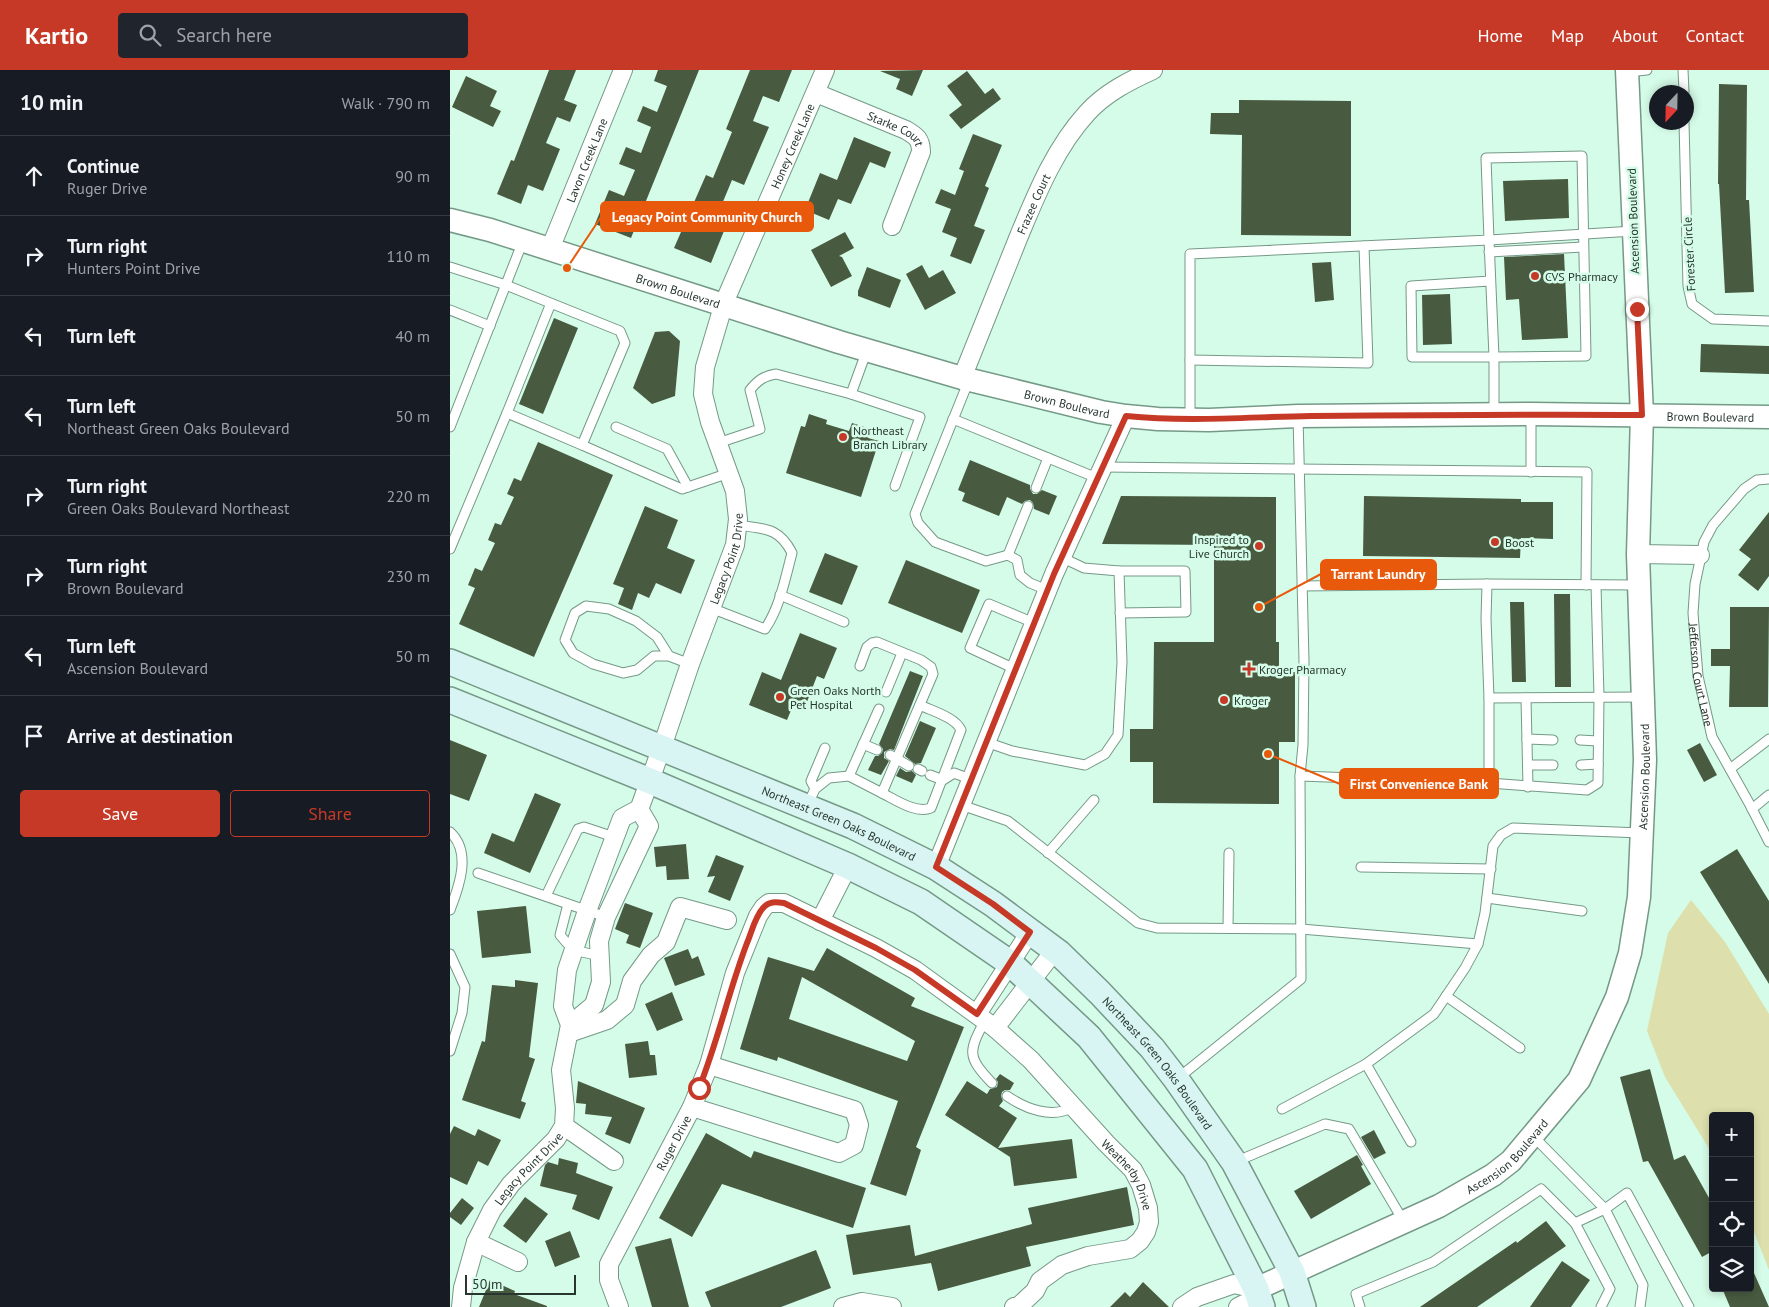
<!DOCTYPE html>
<meta charset="utf-8">
<style>
body{margin:0;font-family:"PT Sans",sans-serif;background:#20242c;color:#f1f3f6}
.controls{position:absolute;right:15px;bottom:15px;display:grid;overflow:hidden;border-radius:5px;box-shadow:0 2px 8px #0003}
.controls button{width:45px;height:45px;display:grid;place-items:center;padding:0;border:0;border-bottom:1px solid #363941;background:#171b24;color:#f1f3f6;font:25px sans-serif}
.compass{position:absolute;left:1199px;top:15px;width:45px;height:45px;border-radius:50%;background:#171b24;box-shadow:0 2px 8px #0003;rotate:202deg}
.scale{position:absolute;left:15px;bottom:12px;width:111px;box-sizing:border-box;padding-left:5px;border:2px solid #27372f;border-top:0;font-size:14px;line-height:18px;white-space:nowrap;color:#27372f;-webkit-text-stroke:4px #d5fce8;paint-order:stroke}
.stop{position:absolute;width:15px;height:15px;margin:-11px;border:4px solid #c63927;border-radius:50%;background:#fff}
.stop.end{background:#c63927;border-color:#fff;box-shadow:0 1px 5px #0008}
.list{margin:0;padding:0;list-style:none}
h2{display:flex;justify-content:space-between;align-items:center;height:65px;margin:0;padding:0 20px;font-size:21px}
h2 small{font-size:16px;font-weight:400;color:#9ea1a6}
.list li{display:grid;grid-template-columns:32px 1fr auto;gap:15px;align-items:center;box-sizing:border-box;height:80px;padding:0 20px;border-top:1px solid #363941}
.list b{display:block;font-size:19px;white-space:nowrap}
.list p{margin:0;font-size:16px;white-space:nowrap;color:#9ea1a6}
.list em{font-size:16px;font-style:normal;color:#9ea1a6}
.actions{display:flex;gap:10px;padding:15px 20px}
.actions a{flex:1;padding:11px 0;border:1px solid #c63927;border-radius:5px;text-align:center;font-size:18px;color:#c63927}
.actions .main{background:#c63927;color:#fff}
.icon{flex:none;width:28px;height:28px;fill:none;stroke:currentColor;stroke-width:2;stroke-linecap:round;stroke-linejoin:round}
.map{position:relative;flex:none;width:1319px;height:1237px;overflow:hidden}
header{display:flex;align-items:center;gap:30px;box-sizing:border-box;height:70px;padding:0 25px;background:#c63927;color:#fff}
header strong{font-size:24px}
nav{display:flex;gap:28px;margin-inline-start:auto;font-size:18px}
.search{width:350px;height:45px;background:#20242c;display:flex;align-items:center;gap:12px;box-sizing:border-box;padding:0 18px;border-radius:5px;color:#9ea1a6;font-size:19px}
main{display:flex}
aside{flex:1;background:#171b24}
.map>svg:first-child{display:block}
.green{fill:#dde0ac}
.building{fill:#485b40;fill-rule:evenodd}
.lines{fill:none;stroke-linecap:round;stroke-linejoin:round}
.service-casing{stroke:#759987;stroke-width:11}
.minor-casing{stroke:#759987;stroke-width:20}
.tertiary-casing{stroke:#759987;stroke-width:25}
.secondary-casing{stroke:#759987;stroke-width:28}
.service{stroke:#fff;stroke-width:9}
.minor{stroke:#fff;stroke-width:18}
.tertiary{stroke:#fff;stroke-width:22}
.secondary{stroke:#d9f5f3;stroke-width:25}
.route{stroke:#c63927;stroke-width:6}
.poi-dot{fill:#c63927;stroke:#d5fce8;stroke-width:2}
.labels{text-anchor:middle;dominant-baseline:central;stroke-width:5;stroke-linejoin:round;paint-order:stroke}
.street-label{font-size:12px;fill:#27372f;stroke:#d5fce8}
.poi-label{font-size:12px;fill:#27372f;stroke:#d5fce8;text-anchor:start}
.leader{fill:none;stroke:#e8590c;stroke-width:2}
.callout-dot{fill:#e8590c;stroke:#d5fce8;stroke-width:2}
.callout{fill:#e8590c;stroke:#e8590c;stroke-width:2}
.callout-label{font-size:14px;text-anchor:middle;font-weight:bold;fill:#fff}
</style>
<header>
<strong>Kartio</strong>
<div class="search"><svg class="icon" aria-label="search" viewBox="0 0 24 24"><circle cx="10" cy="10" r="6"/><path d="M15 15l6 6"/></svg>Search here</div>
<nav><a>Home</a><a>Map</a><a>About</a><a>Contact</a></nav>
</header>
<main>
<aside>
<h2>10 min<small>Walk · 790 m</small></h2>
<ul class="list">
<li><svg class="icon" aria-label="ahead" viewBox="0 0 24 24"><path d="M12 20V5M6 11l6-6 6 6"/></svg><div><b>Continue</b><p>Ruger Drive</p></div><em>90 m</em></li>
<li><svg class="icon" aria-label="right" viewBox="0 0 24 24"><path d="M7 20v-9h11M14 6l5 5-5 5"/></svg><div><b>Turn right</b><p>Hunters Point Drive</p></div><em>110 m</em></li>
<li><svg class="icon" aria-label="left" viewBox="0 0 24 24"><path d="M17 20v-9H6M10 6l-5 5 5 5"/></svg><div><b>Turn left</b></div><em>40 m</em></li>
<li><svg class="icon" aria-label="left" viewBox="0 0 24 24"><path d="M17 20v-9H6M10 6l-5 5 5 5"/></svg><div><b>Turn left</b><p>Northeast Green Oaks Boulevard</p></div><em>50 m</em></li>
<li><svg class="icon" aria-label="right" viewBox="0 0 24 24"><path d="M7 20v-9h11M14 6l5 5-5 5"/></svg><div><b>Turn right</b><p>Green Oaks Boulevard Northeast</p></div><em>220 m</em></li>
<li><svg class="icon" aria-label="right" viewBox="0 0 24 24"><path d="M7 20v-9h11M14 6l5 5-5 5"/></svg><div><b>Turn right</b><p>Brown Boulevard</p></div><em>230 m</em></li>
<li><svg class="icon" aria-label="left" viewBox="0 0 24 24"><path d="M17 20v-9H6M10 6l-5 5 5 5"/></svg><div><b>Turn left</b><p>Ascension Boulevard</p></div><em>50 m</em></li>
<li><svg class="icon" aria-label="arrive" viewBox="0 0 24 24"><path d="M6 21V4h12l-3 4 3 4H6"/></svg><div><b>Arrive at destination</b></div></li>
</ul>
<div class="actions"><a class="main">Save</a><a>Share</a></div>
</aside>
<div class="map">
<svg width="1319" height="1237" viewBox="0 0 1319 1237">
<rect width="100%" height="100%" fill="#d5fce8"/>
<path class="green" d="M1241,830L1275,872L1319,944V1200L1300,1152V1046H1263V1085L1215,1007L1197,961L1218,863Z"/>
<path class="building" d="M99,0H126L114,30L127,35L120,52L107,47L96,73L110,79L93,121L78,115L71,134L47,124L61,90L64,91Z
M208,0H249L181,168L145,154L159,120L174,126L185,100L169,94L176,77L191,83L201,57L187,51L193,36L207,42L217,16L204,11Z
M300,0H342L329,32L313,26L303,51L319,57L294,115L282,110L272,134L286,139L279,157L276,156L261,193L224,178L256,105L263,108L282,62L276,59Z
M473,0L462,26L446,19L450,9L430,1Z
M517,1L535,24L543,18L551,29L511,59L499,45L512,35L497,16Z
M16,6L47,21L40,36L51,41L43,57L2,37Z
M1269,14L1297,15L1296,130H1299L1304,222L1275,223L1269,114H1268Z
M789,30L901,31V166L791,165L792,65L760,64L761,43H789Z
M523,64L552,75L535,116L539,118L524,156L535,160L521,194L500,186L507,168L492,162L501,139L485,133L491,119L505,125L514,101L509,99Z
M404,67L441,82L435,98L420,92L401,134L388,129L379,150L355,140L370,103L387,110Z
M1118,109L1119,148L1055,151L1053,111Z
M395,162L404,178L389,186L392,187L402,206L381,217L361,180Z
M1114,184L1118,268L1072,270L1069,229L1056,230L1054,187Z
M881,192L884,230L865,232L862,193Z
M472,195L479,208L493,200L506,223L475,240L456,204Z
M417,197L451,210L440,238L408,226V221Z
M1000,224L1002,274L973,275L972,225Z
M104,248L128,258L93,344L69,334Z
M219,261L230,271L225,326L202,334L183,318L205,262Z
M1251,274L1319,276V304L1250,302Z
M359,344L377,350L376,354L399,361L402,353L421,359L418,368L429,371L411,427L336,403L351,356L355,357Z
M88,372L163,405L84,587L9,554L25,518L18,515L25,498L32,501L45,473L38,470L45,453L51,455L64,427L57,424L64,408L71,411Z
M520,390L580,415V419L583,424H587L592,420L607,426L599,445L584,439L583,433L580,430L575,431L572,434L557,427L549,446L512,431L515,423L508,420Z
M671,426L826,427V572H829V602H845V672H829V734L703,733V692H680V659H703L704,572H764V475L652,474Z
M914,426L1071,429V432H1103V469L1071,468L1070,488L913,486Z
M195,436L228,450L217,478L245,490L231,524L206,513L199,528L188,523L182,540L168,534L174,518L163,514Z
M1319,442V506L1308,521L1288,505L1301,489L1289,480Z
M375,483L408,496L392,535L359,522Z
M456,490L530,520L512,563L438,533Z
M1104,524H1120L1121,617H1105Z
M1060,532H1074L1076,612H1062Z
M1280,537H1319L1318,637H1279L1280,596H1261V579H1280Z
M350,563L387,578L374,609L367,606L355,637L344,633L337,650L299,635L312,602L331,610Z
M460,601L473,606L444,680L440,679L434,682V688L439,691L431,705L418,700L425,686H428L432,683L433,679L429,674Z
M470,651L486,658L471,693L465,694L455,686Z
M0,670L37,685L19,731L0,724Z
M1250,673L1267,705L1254,712L1237,680Z
M450,698L456,702L462,701L466,705L462,713L446,706Z
M85,723L111,734L80,803L34,783L42,763L64,772Z
M236,774L239,809L217,810L216,796L206,797L204,777Z
M1287,779L1319,831V914L1250,802Z
M266,785L294,796L280,831L258,822L265,806L257,807Z
M175,833L203,843L190,878L176,873L179,865L165,859Z
M76,836L81,883L32,888L27,841Z
M377,878L465,928L461,936L514,957L466,1077L471,1080L456,1126L420,1114L448,1031L328,987L327,991L290,979L318,887L364,901ZM352,907L465,971L457,991L339,949Z
M238,879L242,889L248,886L255,905L225,916L214,888Z
M65,910L88,913L79,987L85,989L71,1031L76,1033L70,1049L12,1030L32,971L35,972L42,915L65,917Z
M222,922L233,950L207,961L195,934Z
M198,971L200,985H205L207,1005L179,1008L175,974Z
M1200,999L1224,1090L1235,1085L1263,1135V1181L1252,1187L1198,1091L1193,1092L1170,1007Z
M550,1004L564,1013L560,1020H555L552,1022L551,1026L553,1031L549,1036L567,1048L548,1078L622,1069L627,1108L564,1116L560,1087L495,1045L517,1011L537,1024L540,1019L547,1017L548,1012L546,1009Z
M128,1011L195,1038L180,1074L155,1064L162,1047L135,1044L136,1034L126,1033Z
M4,1056L25,1066L28,1059L51,1070L38,1096L28,1091L17,1115L0,1107V1064Z
M924,1060L936,1083L924,1089L911,1067Z
M256,1063L301,1088L304,1081L416,1118L403,1158L272,1114L242,1167L209,1148Z
M907,1085L913,1095L911,1096L921,1114L861,1149L844,1121Z
M109,1088L128,1093L126,1103L163,1117L149,1150L122,1139L127,1125L90,1116L95,1095L98,1092L108,1095Z
M677,1117L684,1155L576,1177L581,1196L488,1221L481,1193L403,1205L396,1165L460,1155L465,1186L582,1154L578,1138Z
M75,1127L98,1144L76,1173L53,1156Z
M12,1128L24,1138L11,1155L0,1147V1143Z
M1096,1151L1116,1176L1027,1237H970L1066,1171L1067,1173Z
M120,1161L130,1187L105,1197L95,1171Z
M221,1168L239,1237H202L185,1177Z
M366,1180L381,1218L331,1237H261L255,1222Z
M1112,1191L1140,1210L1121,1237H1080Z
M1300,1194L1319,1237H1280L1272,1218H1300Z
M40,1210L65,1221L64,1224L97,1236V1237H29Z
M693,1212L719,1237H660L675,1222L680,1227Z"/>
<g class="lines">
<g class="service-casing">
<g id="service">
<path d="M1233,0L1234,22"/>
<path d="M1177,2L1197,0"/>
<path d="M1234,52L1238,216L1242,234L1263,249L1319,251"/>
<path d="M1039,182L1133,177"/>
<path d="M0,197L56,215L170,261L175,273L132,375L57,343L101,233"/>
<path d="M1040,211L961,216L962,287H1044L1039,170L1184,161"/>
<path d="M0,240L40,256"/>
<path d="M740,290L918,293L914,176"/>
<path d="M519,310L465,444L468,453L485,472L536,491L558,485L567,490L570,505L580,513L597,520"/>
<path d="M401,324L470,347L445,416"/>
<path d="M1081,344V402"/>
<path d="M848,346L854,591L853,675L850,706L1039,713V628L1192,627"/>
<path d="M503,349L647,408"/>
<path d="M740,349V184L1039,170L1036,88L1132,86L1136,286L1044,287V344"/>
<path d="M0,357L73,171"/>
<path d="M166,357L217,379L238,417"/>
<path d="M268,373L310,359L300,320C308,310 314,306 326,304L401,324L417,280"/>
<path d="M132,375L232,419L279,403"/>
<path d="M652,397L1137,402L1136,515"/>
<path id="s1" d="M1319,409L1307,410L1294,419L1263,455L1254,472L1245,514L1243,543L1248,606L1262,667L1299,733L1319,772"/>
<path d="M586,418L598,388"/>
<path d="M0,479L57,343"/>
<path d="M558,485L578,436"/>
<path d="M669,501H735L736,542L670,543"/>
<path d="M852,516L1037,514"/>
<path d="M330,525L394,552"/>
<path d="M261,538L315,559C330,537 335,509 342,483C329,457 314,459 288,455"/>
<path d="M219,586L207,567L186,551L159,539L136,536L125,543L115,570L123,583L143,594L173,603L187,600L204,586H219L240,594"/>
<path d="M565,599L520,578L539,534L584,553"/>
<path d="M436,622L452,583"/>
<path d="M1039,628L1036,549L1037,514L1188,515"/>
<path d="M1076,628L1078,717"/>
<path d="M1077,669L1103,670"/>
<path d="M1130,670L1148,671"/>
<path d="M536,672L562,681L635,695L655,684L668,665L672,592L669,501L634,498L611,487"/>
<path d="M413,674L427,680"/>
<path d="M440,685L459,696"/>
<path d="M1078,695H1103"/>
<path d="M1131,695L1148,694"/>
<path d="M468,699L472,701"/>
<path d="M1280,699L1319,669"/>
<path d="M480,705L493,710L504,703L520,709"/>
<path d="M399,706L429,639"/>
<path d="M1039,713L1137,720L1148,713L1149,627L1146,515"/>
<path d="M365,719L361,711L375,678"/>
<path d="M432,723C446,730 466,744 481,738L511,660C505,647 482,641 470,635"/>
<path d="M511,735L558,751L688,853L707,858L851,859L1028,874"/>
<path d="M357,736L365,719L379,708L399,706L432,723L483,604L481,597L471,590L427,572L422,573L417,577L410,596"/>
<path d="M1302,739L1319,725"/>
<path d="M0,762C22,782 9,817 0,840"/>
<path d="M598,783L644,730"/>
<path d="M911,797L1041,799"/>
<path d="M28,803L156,847"/>
<path d="M96,826L128,759L134,757L164,767"/>
<path d="M1037,828L1132,841"/>
<path d="M118,834L110,865L123,880L150,886"/>
<path d="M778,858L779,783"/>
<path d="M0,884L15,917L12,943L0,981"/>
<path d="M996,926L1070,978"/>
<path d="M535,950C519,981 516,986 542,1013"/>
<path d="M916,994L961,1072"/>
<path d="M727,1009L851,909L850,706"/>
<path d="M557,1026C576,1039 602,1049 623,1037"/>
<path d="M832,1039L916,994L984,944L1015,898L1028,874L1035,843L1043,776L1051,765L1063,758L1192,763"/>
<path d="M1083,1066L1155,1139L1193,1215L1190,1237"/>
<path d="M785,1092L875,1054L899,1059L954,1152"/>
<path d="M1125,1153L1160,1219L1151,1237"/>
<path d="M910,1237L906,1224L983,1192L1091,1119L1125,1153L1155,1139L1177,1123L1239,1237"/>
</g>
</g>
<g class="minor-casing">
<g id="minor">
<path id="s2" d="M366,23L456,60C466,66 471,69 471,82L442,156"/>
<path id="s3" d="M100,179L173,0"/>
<path id="s4" d="M512,308C531,261 550,213 569,166C587,123 605,78 637,43C655,23 679,11 703,0"/>
<path d="M1188,484L1250,485"/>
<path d="M486,797L604,504L676,346"/>
<path d="M370,851L398,796"/>
<path d="M527,944L580,862"/>
<path d="M120,955L144,935L151,912L149,871L156,847L199,756L189,739"/>
<path d="M545,958L605,880"/>
<path d="M119,963L157,950L175,935L182,911L201,885L216,872L230,837L277,850"/>
<path d="M242,1037L389,1083L404,1075L409,1055L404,1040L259,995"/>
<path d="M114,1056L164,1091"/>
<path d="M26,1172L68,1192"/>
<path id="s5" d="M11,1237L13,1218L26,1172L42,1140L61,1114L106,1069L114,1056L115,1038L111,1000L120,955L113,936L117,900L137,841L172,748L189,739L190,737L212,677L240,594L285,475L288,449L285,421L260,352L253,324L255,297L274,233L375,0"/>
<path id="s6" d="M169,1237L159,1210V1194L242,1037L259,995L285,903L308,846L314,837L319,833H334L426,878L465,900L545,958L581,990L656,1073L683,1100L691,1115L698,1138L699,1152L696,1162L690,1171L680,1179L638,1186L612,1195L590,1211L585,1221L570,1235L564,1237"/>
<path d="M393,1237L412,1232L442,1237"/>
<path d="M732,1237L747,1227L784,1214L806,1219L800,1231L788,1237"/>
</g>
</g>
<g class="tertiary-casing">
<g id="tertiary">
<path id="s7" d="M0,150L40,160L389,272L512,308L651,342L676,346L708,349L759,350L848,346L1081,344L1319,347"/>
<path id="s8" d="M806,1219L989,1136L1043,1105L1061,1091L1129,1010L1167,927L1180,883L1189,827L1195,690L1188,484L1192,345L1177,0"/>
</g>
</g>
<g class="secondary-casing">
<g id="secondary">
<path id="s9" d="M0,592L403,756L486,797L543,834L609,883L650,923L702,978L726,1009L784,1092L842,1202L853,1237"/>
<path d="M0,630L200,711L398,796L471,832L560,893L639,967L745,1099L806,1219L812,1237"/>
</g>
</g>
<use href="#service" class="service"/>
<use href="#minor" class="minor"/>
<use href="#tertiary" class="tertiary"/>
<use href="#secondary" class="secondary"/>
</g>
<g class="lines">
<path class="route" d="M249,1018C268,971 279,920 297,873C302,861 305,847 313,838C319,831 326,832 334,833L426,878L465,900L527,944L580,862L543,834L486,797L604,504L676,346C738,352 799,347 861,346C972,345 1082,344 1192,345L1187,239"/>
</g>
<g class="poi-dot">
<circle cx="1085" cy="206" r="5"/>
<circle cx="393" cy="367" r="5"/>
<circle cx="1045" cy="472" r="5"/>
<circle cx="809" cy="476" r="5"/>
<path d="M796.5 591.5h5v5h5v5h-5v5h-5v-5h-5v-5h5z"/>
<circle cx="330" cy="627" r="5"/>
<circle cx="774" cy="630" r="5"/>
</g>
<g class="labels">
<g class="street-label">
<text stroke="none"><textPath href="#s2" startOffset="88">Starke Court</textPath></text>
<text stroke="none"><textPath href="#s5" startOffset="1256">Honey Creek Lane</textPath></text>
<text stroke="none"><textPath href="#s3" startOffset="96">Lavon Creek Lane</textPath></text>
<text stroke="none"><textPath href="#s4" startOffset="188">Frazee Court</textPath></text>
<text transform="translate(1183 151) rotate(-92)">Ascension Boulevard</text>
<text transform="translate(1239 184) rotate(-93)">Forester Circle</text>
<text stroke="none"><textPath href="#s7" startOffset="239">Brown Boulevard</textPath></text>
<text stroke="none"><textPath href="#s7" startOffset="644">Brown Boulevard</textPath></text>
<text stroke="none"><textPath href="#s7" startOffset="1289">Brown Boulevard</textPath></text>
<text stroke="none"><textPath href="#s5" startOffset="819">Legacy Point Drive</textPath></text>
<text stroke="none"><textPath href="#s1" startOffset="229">Jefferson Court Lane</textPath></text>
<text stroke="none"><textPath href="#s8" startOffset="706">Ascension Boulevard</textPath></text>
<text stroke="none"><textPath href="#s9" startOffset="421">Northeast Green Oaks Boulevard</textPath></text>
<text stroke="none"><textPath href="#s9" startOffset="826">Northeast Green Oaks Boulevard</textPath></text>
<text stroke="none"><textPath href="#s6" startOffset="182">Ruger Drive</textPath></text>
<text stroke="none"><textPath href="#s8" startOffset="286">Ascension Boulevard</textPath></text>
<text stroke="none"><textPath href="#s5" startOffset="158">Legacy Point Drive</textPath></text>
<text stroke="none"><textPath href="#s6" startOffset="902">Weatherby Drive</textPath></text>
</g>
<g class="poi-label">
<text x="1095" y="206">CVS Pharmacy</text>
<text x="403" y="360">Northeast<tspan x="403" dy="14">Branch Library</tspan></text>
<text x="799" y="469" text-anchor="end">Inspired to<tspan x="799" dy="14">Live Church</tspan></text>
<text x="1055" y="472">Boost</text>
<text x="809" y="599">Kroger Pharmacy</text>
<text x="340" y="620">Green Oaks North<tspan x="340" dy="14">Pet Hospital</tspan></text>
<text x="784" y="630">Kroger</text>
</g>
</g>
<path class="leader" d="M117 198L151 147M809 537L871 504M818 684L890 714"/>
<g class="callout-dot">
<circle cx="117" cy="198" r="5"/>
<circle cx="809" cy="537" r="5"/>
<circle cx="818" cy="684" r="5"/>
</g>
<g class="callout">
<rect x="151" y="132" width="212" height="29" rx="5"/>
<rect x="871" y="490" width="115" height="29" rx="5"/>
<rect x="890" y="699" width="158" height="29" rx="5"/>
</g>
<g class="callout-label">
<text x="257" y="152">Legacy Point Community Church</text>
<text x="928" y="509">Tarrant Laundry</text>
<text x="969" y="719">First Convenience Bank</text>
</g>
</svg>
<div class="controls">
<button>+</button>
<button>−</button>
<button><svg class="icon" aria-label="locate" viewBox="0 0 24 24"><circle cx="12" cy="12" r="6"/><path d="M12 2v4M12 18v4M2 12h4M18 12h4"/></svg></button>
<button><svg class="icon" aria-label="layers" viewBox="0 0 24 24"><path d="M12 4l9 5-9 5-9-5zM3 14l9 5 9-5"/></svg></button>
</div>
<svg class="compass" viewBox="-18 -18 36 36"><path d="M0-13l5 13h-10z" fill="#e53935"/><path d="M0 13l5-13h-10z" fill="#9ea1a6"/></svg>
<div class="scale">50 m</div>
<div class="stop" style="left:249px;top:1018px"></div>
<div class="stop end" style="left:1187px;top:239px"></div>
</div>
</main>
